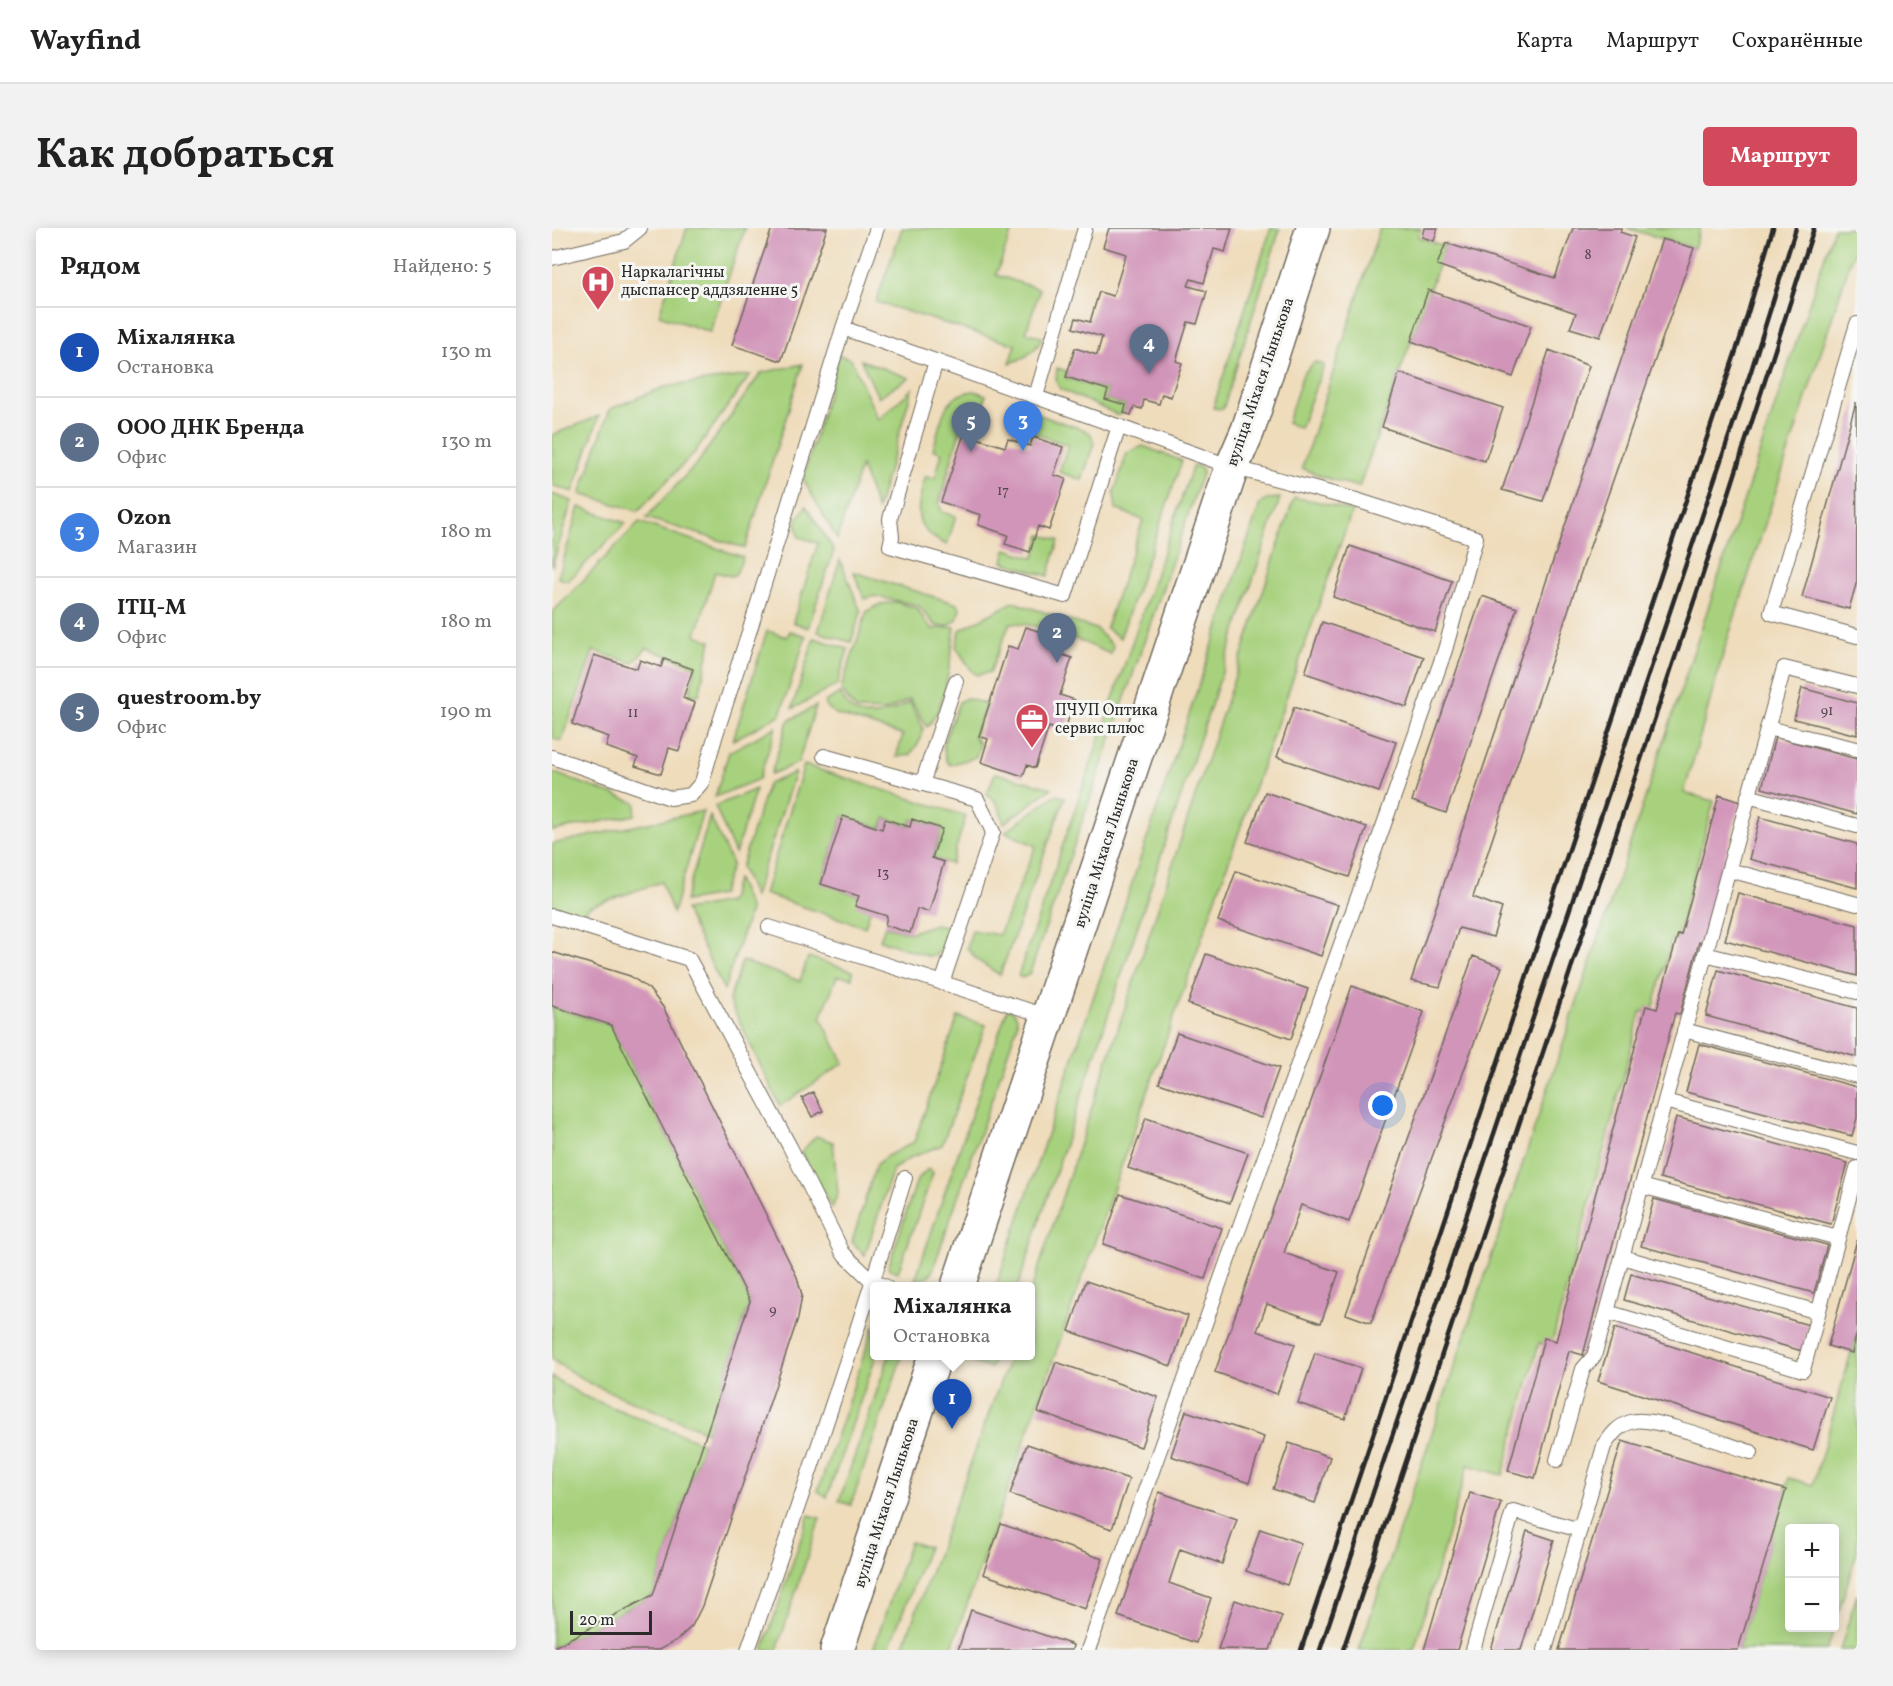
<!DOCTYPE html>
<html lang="ru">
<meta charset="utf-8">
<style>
body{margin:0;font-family:Vollkorn,serif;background:#f2f2f2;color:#222}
.controls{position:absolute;right:18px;bottom:18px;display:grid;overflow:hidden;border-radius:6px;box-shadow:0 3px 15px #0003}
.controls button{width:54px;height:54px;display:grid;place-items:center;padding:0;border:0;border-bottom:2px solid #e0e0e0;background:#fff;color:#222;font:30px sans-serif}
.scale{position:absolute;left:18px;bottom:15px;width:82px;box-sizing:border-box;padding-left:6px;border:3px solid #2b2b2b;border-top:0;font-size:16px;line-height:21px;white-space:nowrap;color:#2b2b2b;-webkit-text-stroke:4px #f6f6f2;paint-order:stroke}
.you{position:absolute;left:831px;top:878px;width:21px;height:21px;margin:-15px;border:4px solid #fff;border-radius:50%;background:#1a73e8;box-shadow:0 0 0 9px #1a73e833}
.badge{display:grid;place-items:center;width:39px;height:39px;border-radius:50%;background:#d1495b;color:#fff;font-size:20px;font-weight:700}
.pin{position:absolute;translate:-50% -50px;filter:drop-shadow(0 2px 3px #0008)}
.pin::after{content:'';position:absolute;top:32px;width:21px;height:18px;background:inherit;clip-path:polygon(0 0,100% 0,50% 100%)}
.popup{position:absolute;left:318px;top:1054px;width:165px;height:78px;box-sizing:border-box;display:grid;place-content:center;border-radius:6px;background:#fff;filter:drop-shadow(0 2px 4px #0005);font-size:20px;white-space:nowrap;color:#767676}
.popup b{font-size:22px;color:#222}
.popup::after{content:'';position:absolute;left:50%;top:100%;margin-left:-12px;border:12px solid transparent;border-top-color:#fff}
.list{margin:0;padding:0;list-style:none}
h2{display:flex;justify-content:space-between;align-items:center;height:78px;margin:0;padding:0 24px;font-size:26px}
h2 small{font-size:20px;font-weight:400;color:#767676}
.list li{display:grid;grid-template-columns:39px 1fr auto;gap:18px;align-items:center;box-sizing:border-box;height:90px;padding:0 24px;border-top:2px solid #e0e0e0}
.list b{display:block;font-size:22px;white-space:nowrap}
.list p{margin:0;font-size:20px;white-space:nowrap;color:#767676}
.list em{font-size:20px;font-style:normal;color:#767676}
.map{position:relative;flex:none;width:1305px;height:1422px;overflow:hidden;border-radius:6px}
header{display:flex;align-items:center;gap:36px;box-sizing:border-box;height:84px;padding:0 30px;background:#fff;border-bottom:2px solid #e0e0e0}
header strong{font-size:28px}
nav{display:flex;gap:33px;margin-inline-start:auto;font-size:21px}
.intro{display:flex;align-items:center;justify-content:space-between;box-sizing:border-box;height:144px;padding:0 36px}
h1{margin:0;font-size:42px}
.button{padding:15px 27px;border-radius:6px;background:#d1495b;color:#fff;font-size:21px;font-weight:700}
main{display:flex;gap:36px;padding:0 36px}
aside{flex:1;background:#fff;border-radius:6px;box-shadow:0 3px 15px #0003}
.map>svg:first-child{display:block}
.green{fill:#a7d17d;stroke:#697e54;stroke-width:1.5}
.building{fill:#d195b9}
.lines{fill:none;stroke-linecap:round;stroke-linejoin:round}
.service-casing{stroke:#70695d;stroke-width:16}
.tertiary-casing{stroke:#70695d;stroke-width:36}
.service{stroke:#fff;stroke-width:14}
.tertiary{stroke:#fff;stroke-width:33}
.rail{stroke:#2b2b2b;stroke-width:4.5}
.labels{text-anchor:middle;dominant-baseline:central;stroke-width:6;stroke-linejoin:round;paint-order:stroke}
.number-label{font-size:14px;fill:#54464e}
.poi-label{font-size:16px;fill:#2b2b2b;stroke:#f6f6f2;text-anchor:start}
.street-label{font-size:16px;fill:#2b2b2b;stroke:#f6f6f2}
</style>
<header>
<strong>Wayfind</strong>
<nav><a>Карта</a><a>Маршрут</a><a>Сохранённые</a></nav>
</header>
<div class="intro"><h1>Как добраться</h1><a class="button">Маршрут</a></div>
<main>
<aside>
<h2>Рядом<small>Найдено: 5</small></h2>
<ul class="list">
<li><span class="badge" style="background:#1a4fb4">1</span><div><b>Міхалянка</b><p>Остановка</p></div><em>130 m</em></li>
<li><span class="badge" style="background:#5c6f8a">2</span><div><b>ООО ДНК Бренда</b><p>Офис</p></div><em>130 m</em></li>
<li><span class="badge" style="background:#3f7fe0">3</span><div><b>Ozon</b><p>Магазин</p></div><em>180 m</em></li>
<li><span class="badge" style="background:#5c6f8a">4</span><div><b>ІТЦ-М</b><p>Офис</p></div><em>180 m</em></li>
<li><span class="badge" style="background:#5c6f8a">5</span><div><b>questroom.by</b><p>Офис</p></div><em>190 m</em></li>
</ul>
</aside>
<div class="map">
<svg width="1305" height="1422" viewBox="0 0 1305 1422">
<rect width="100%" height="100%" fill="#f6f6f2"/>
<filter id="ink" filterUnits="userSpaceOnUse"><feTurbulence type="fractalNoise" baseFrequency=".0167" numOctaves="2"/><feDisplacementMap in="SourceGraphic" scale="12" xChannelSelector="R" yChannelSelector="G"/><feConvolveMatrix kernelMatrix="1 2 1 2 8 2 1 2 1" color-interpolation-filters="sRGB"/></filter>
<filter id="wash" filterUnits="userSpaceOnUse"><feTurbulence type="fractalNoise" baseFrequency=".008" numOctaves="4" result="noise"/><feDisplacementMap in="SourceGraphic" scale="24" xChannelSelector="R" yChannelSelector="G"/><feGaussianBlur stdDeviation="1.35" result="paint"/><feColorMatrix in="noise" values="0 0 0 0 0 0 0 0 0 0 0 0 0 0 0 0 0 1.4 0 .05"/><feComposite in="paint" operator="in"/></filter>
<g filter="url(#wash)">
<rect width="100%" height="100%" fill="#efdcbb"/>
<path class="green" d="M135,0H193L158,104L107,87Z
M350,0H461L444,47L488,61L474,104L491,110C482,124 474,130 458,135L464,117L324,74Z
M719,0L728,1L671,181L661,180Z
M828,0H869L866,9L889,17L894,15L807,259L771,249L750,240Z
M1074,0H1148L1142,20Z
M1282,0H1305V13L1174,416L1132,565L1162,573L1124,712L1120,711L1100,786L1089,783L999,1118L987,1115L951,1247L916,1237L862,1422H807L1067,649Z
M287,127L299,131L326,192L360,161L325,282L309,238L285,311L251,251Z
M309,132L357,150L326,169Z
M763,134L772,137L748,200L735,195L751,146Z
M251,136L193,320L94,290L147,233L209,145Z
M505,140L515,143L514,150L556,162L553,171L574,177L572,185L566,187L508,161L504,153Z
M198,147L142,225L86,283L28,266L58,181L112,159Z
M422,163L434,167L424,204L408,203L387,276L390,284L404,288L395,317C358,300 365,283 373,249L383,250L390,225L381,221C390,194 389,166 422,163Z
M472,182L533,202L539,206L542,215L530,252L507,244L516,217L467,200Z
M47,188L21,264L0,257V207Z
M591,218L630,233L568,410L554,400L591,292L564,281L562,265L575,225Z
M641,237L647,239L651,243L478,745L470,750L466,748Z
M0,266L20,273L0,339Z
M728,270L466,1058H444L708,276L717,271Z
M742,270L763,273L800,283L399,1422H350L458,1128H478V1066Z
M254,278L282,322L256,400L241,394L266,315L247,309L244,293Z
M27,279L74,295L16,353L6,350Z
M87,294L191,329L184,346L179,348L163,344L144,407L159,413L147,467H137L144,439L95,420L81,435L41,423L10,513L0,510V385Z
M489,307L507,312L496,348L451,334L454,321L482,330Z
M288,332L309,384L299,414L266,404Z
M302,344L405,376L408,380L405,392L396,398H384L366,377L322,368L312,371Z
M344,374L365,380L373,393L381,401L403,399C398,430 396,476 375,499L358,471L333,483L305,482L297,474L289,460L315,383L329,376Z
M461,374L544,401L561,418L558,426C530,413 489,395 458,395L438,444L425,447L420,443L404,419L408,402Z
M215,403L235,409L238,403L254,408L228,487L181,512Z
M262,410L296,421L285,457L240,481Z
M288,465C291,471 295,477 299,481C316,495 342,483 358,474L371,500L369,511L358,527L344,529L351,507L283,486L273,477L274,473Z
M414,470L434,476L422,509L428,516L424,529L398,537L394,532L391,517L407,474Z
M264,478L246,535L219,546L236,493Z
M224,499L207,551L163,569L177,524Z
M252,537L414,588L399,636L381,630L390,600L360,591L358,598L333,590L329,600L291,588L269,655L307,668L318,683L313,699L212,666Z
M0,544L84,575L83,587L0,603Z
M243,544L202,669L189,639L216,556Z
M443,545L500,560L452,595C448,583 447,573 435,566Z
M204,561L183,626L163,578Z
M503,567L513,569L448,747L425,732L415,720L420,702L447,707L484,618L453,604Z
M151,583L121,685L109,654L36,679L33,686L0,677V616Z
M158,588L180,636L169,667L133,673Z
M185,651L198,682L172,762L133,682L177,674Z
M383,696L396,700L389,722L383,728H375L328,712L333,698L357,705Z
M256,729L301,743L300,750L285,748L269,790L292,835L228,878L177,772L190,733L248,753Z
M0,779L59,797L198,1073L155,1204L39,1156L0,1132Z
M456,779C465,786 467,790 464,801L380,1044L373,1051L363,1052Z
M406,789L434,797L390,917L360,929L341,941L313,1027L300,1014L324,937L333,929L362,914Z
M264,908L281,914L286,965L280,980L249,924Z
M378,941L381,945L346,1044L336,1040L365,952L375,942Z
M322,1097V1128H324L275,1269L266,1263Z
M1305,1104V1324L1283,1396L1282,1300H1238V1400H1282L1275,1422H1186L1237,1250L1261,1257Z
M337,1128H350L299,1277L287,1273Z
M420,1128H443L439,1140L418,1134Z
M0,1149L29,1167L151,1215L101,1367L0,1420Z
M257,1287L268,1290L225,1422H211Z
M358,1314L376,1319L336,1422H321Z
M1305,1366V1422H1288Z"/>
<g id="blocks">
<path class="building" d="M220,0H275L229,133L180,117Z
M557,0H680L673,24L662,21L652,55L639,51L636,58L655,63L645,96L636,94L624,133L630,135L619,169L610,166L607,176L592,172L590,181L582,179L579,187L572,185L574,177L553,171L556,162L514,149L523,120L545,127L550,109L521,100L524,90L538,94L547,64L561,68L574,26L551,19Z
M872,0H886L882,13L870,9Z
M1021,0H1070L1068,4L1083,9L1048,109L1018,100L1024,85L885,37L894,15L1003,50Z
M1110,11L1142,20L1028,347L921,669L950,680L941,709L907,700L888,759L859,753Z
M876,62L979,98L961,149L859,113Z
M997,122L1037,138L991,273L950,262Z
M847,145L951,180L933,233L830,199Z
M1304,174L1305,353L1297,381L1250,369Z
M412,206L453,219L456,211L478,218L481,209L511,219L502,247L514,251L497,302L486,298L478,324L453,316L456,307L426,297L429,287L389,274Z
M798,318L900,353L883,404L781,369Z
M930,368L965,380L894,585L860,573Z
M770,394L872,429L855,479L753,445Z
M474,399L513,412L508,426L520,430L508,467L523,472L512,504L497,499L483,540L475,537L471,548L429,534L436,511L427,508L456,418L466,421Z
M42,427L85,441L88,432L109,439L112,431L141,441L131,470L143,475L127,523L117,520L109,546L83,538L86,530L54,519L57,509L20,496Z
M1250,460L1305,475V507L1242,491Z
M742,479L844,514L827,564L725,529Z
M1223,509L1305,531V586L1210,560Z
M713,564L815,599L797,649L695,614Z
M1167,567L1188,574L1151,714H1147L1128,786L1123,785L1031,1127L1017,1123L983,1250L956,1243L992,1110L1004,1113L1094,778L1105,781L1126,706L1129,707Z
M291,588L330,601L333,591L358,599L360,591L390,601L380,630L392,634L377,684L365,681L358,705L333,697L335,688L303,678L307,668L269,656Z
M1208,589L1305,616V660L1197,631Z
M684,643L786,677L769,728L666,693Z
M1186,665L1305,697V748L1173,712Z
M0,724L78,748L97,761L111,779L245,1049L250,1067L246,1090L150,1378L140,1398L125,1412L107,1422H0V1420L101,1367L198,1073L59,797L0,778Z
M654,726L756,761L739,811L636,776Z
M921,728L950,739L819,1095L794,1086Z
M1166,742L1305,780V829L1154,788Z
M800,758L872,784L797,994L749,977L732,1025L787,1044L769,1095L715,1076L705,1103L743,1116L725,1166L663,1144Z
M625,805L727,840L709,890L607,855Z
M1147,816L1305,859V890L1300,908L1134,864Z
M261,864L271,883L260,889L250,870Z
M1124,889L1296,935L1279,996L1108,950Z
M594,890L696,925L678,975L576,940Z
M568,966L670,1000L653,1051L551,1016Z
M1102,971L1275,1017L1262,1065L1089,1018Z
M1305,1012V1104L1300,1125L1276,1118Z
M1079,1046L1257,1097L1250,1123L1072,1072Z
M534,1053L636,1088L619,1138L517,1103Z
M1063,1100L1278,1169L1261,1222L1046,1153Z
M763,1125L809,1140L793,1191L746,1175Z
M504,1134L606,1169L589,1219L486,1184Z
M634,1183L712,1209L697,1255L619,1228Z
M1070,1213L1234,1262L1186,1422H1007Z
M737,1215L778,1229L763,1275L721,1261Z
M475,1216L577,1251L560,1301L458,1266Z
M607,1264L685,1291L670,1336L628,1321L617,1355L659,1370L644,1415L566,1388Z
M918,1265L949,1274L905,1422H872Z
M449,1296L551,1331L533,1381L431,1346Z
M708,1301L749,1315L735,1357L694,1343Z
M975,1303L1002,1312L969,1422H939Z
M683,1372L730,1388L718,1422L666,1421Z
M419,1382L521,1417L520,1422H406Z"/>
</g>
</g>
<g filter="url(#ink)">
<use href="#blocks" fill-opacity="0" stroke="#70695d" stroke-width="1.5"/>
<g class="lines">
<g class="service-casing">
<path id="service" d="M0,30L72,13L88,0
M1305,96L1219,385L1305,408
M291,100L680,239L804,272L924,310L893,422L836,585L536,1422
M384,133L338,291L340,309L338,318L513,368L567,198
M484,168L533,0
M1305,458L1232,440L1055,1084L1251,1142L1305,940
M1215,500L1305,521
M272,528L425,571L441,604L390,755
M0,529L118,570L139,567L150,554L164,506L199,398L291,100L325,0
M370,556L404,453
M1196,568L1305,598
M1177,642L1305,676
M0,688L137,731L238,919L291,1025L321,1054L333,1058
M217,699L497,789
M1153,726L1305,764
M1132,802L1305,848
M1113,873L1305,925
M1089,958L1286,1010
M1070,1029L1266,1084
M1005,1232L1031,1141L1042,1128L1055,1084
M196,1422C251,1266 304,1109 353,950
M921,1422L961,1283L1028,1302
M993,1422L1052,1218C1060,1206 1067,1196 1083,1193C1102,1189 1176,1217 1199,1224"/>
</g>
<g class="tertiary-casing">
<path id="tertiary" d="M406,1058L680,239L696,202L761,0
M285,1422L383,1128"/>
</g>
<use href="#service" class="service"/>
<use href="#tertiary" class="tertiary"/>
<path class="rail" d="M749,1422L1189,108L1221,0
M768,1422L1199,143L1244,0
M791,1422L1150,349L1262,0"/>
</g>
</g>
<defs>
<g id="hospital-pin" transform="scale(1.725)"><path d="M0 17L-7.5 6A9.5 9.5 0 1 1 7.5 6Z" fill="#d1495b" stroke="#f6f6f2"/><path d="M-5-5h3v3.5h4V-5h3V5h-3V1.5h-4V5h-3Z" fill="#fff"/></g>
<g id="office-pin" transform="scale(1.725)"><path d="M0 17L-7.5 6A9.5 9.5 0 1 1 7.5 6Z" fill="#d1495b" stroke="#f6f6f2"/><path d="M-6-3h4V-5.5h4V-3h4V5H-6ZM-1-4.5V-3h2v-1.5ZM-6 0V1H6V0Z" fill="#fff"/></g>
</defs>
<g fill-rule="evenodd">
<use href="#hospital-pin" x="46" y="54"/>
<use href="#office-pin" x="480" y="492"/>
</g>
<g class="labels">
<g class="number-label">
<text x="1036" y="27">8</text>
<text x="451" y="263">17</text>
<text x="1275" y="483">91</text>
<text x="81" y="485">11</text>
<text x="331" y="645">13</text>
<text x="221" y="1082">9</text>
</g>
<g class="poi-label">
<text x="69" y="45">Наркалагічны<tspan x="69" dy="18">дыспансер аддзяленне 5</tspan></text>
<text x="503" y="483">ПЧУП Оптика<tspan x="503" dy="18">сервис плюс</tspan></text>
</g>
<g class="street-label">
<text transform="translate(709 154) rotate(-71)">вуліца Міхася Лынькова</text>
<text transform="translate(555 615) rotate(-72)">вуліца Міхася Лынькова</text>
<text transform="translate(335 1275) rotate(-72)">вуліца Міхася Лынькова</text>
</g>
</g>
</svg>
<div class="controls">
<button>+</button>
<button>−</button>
</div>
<div class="scale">20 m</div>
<div class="you"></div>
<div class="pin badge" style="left:400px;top:1201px;background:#1a4fb4">1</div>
<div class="popup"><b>Міхалянка</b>Остановка</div>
<div class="pin badge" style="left:505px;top:435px;background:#5c6f8a">2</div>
<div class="pin badge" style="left:471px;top:223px;background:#3f7fe0">3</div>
<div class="pin badge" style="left:597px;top:146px;background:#5c6f8a">4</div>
<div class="pin badge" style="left:419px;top:224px;background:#5c6f8a">5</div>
</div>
</main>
